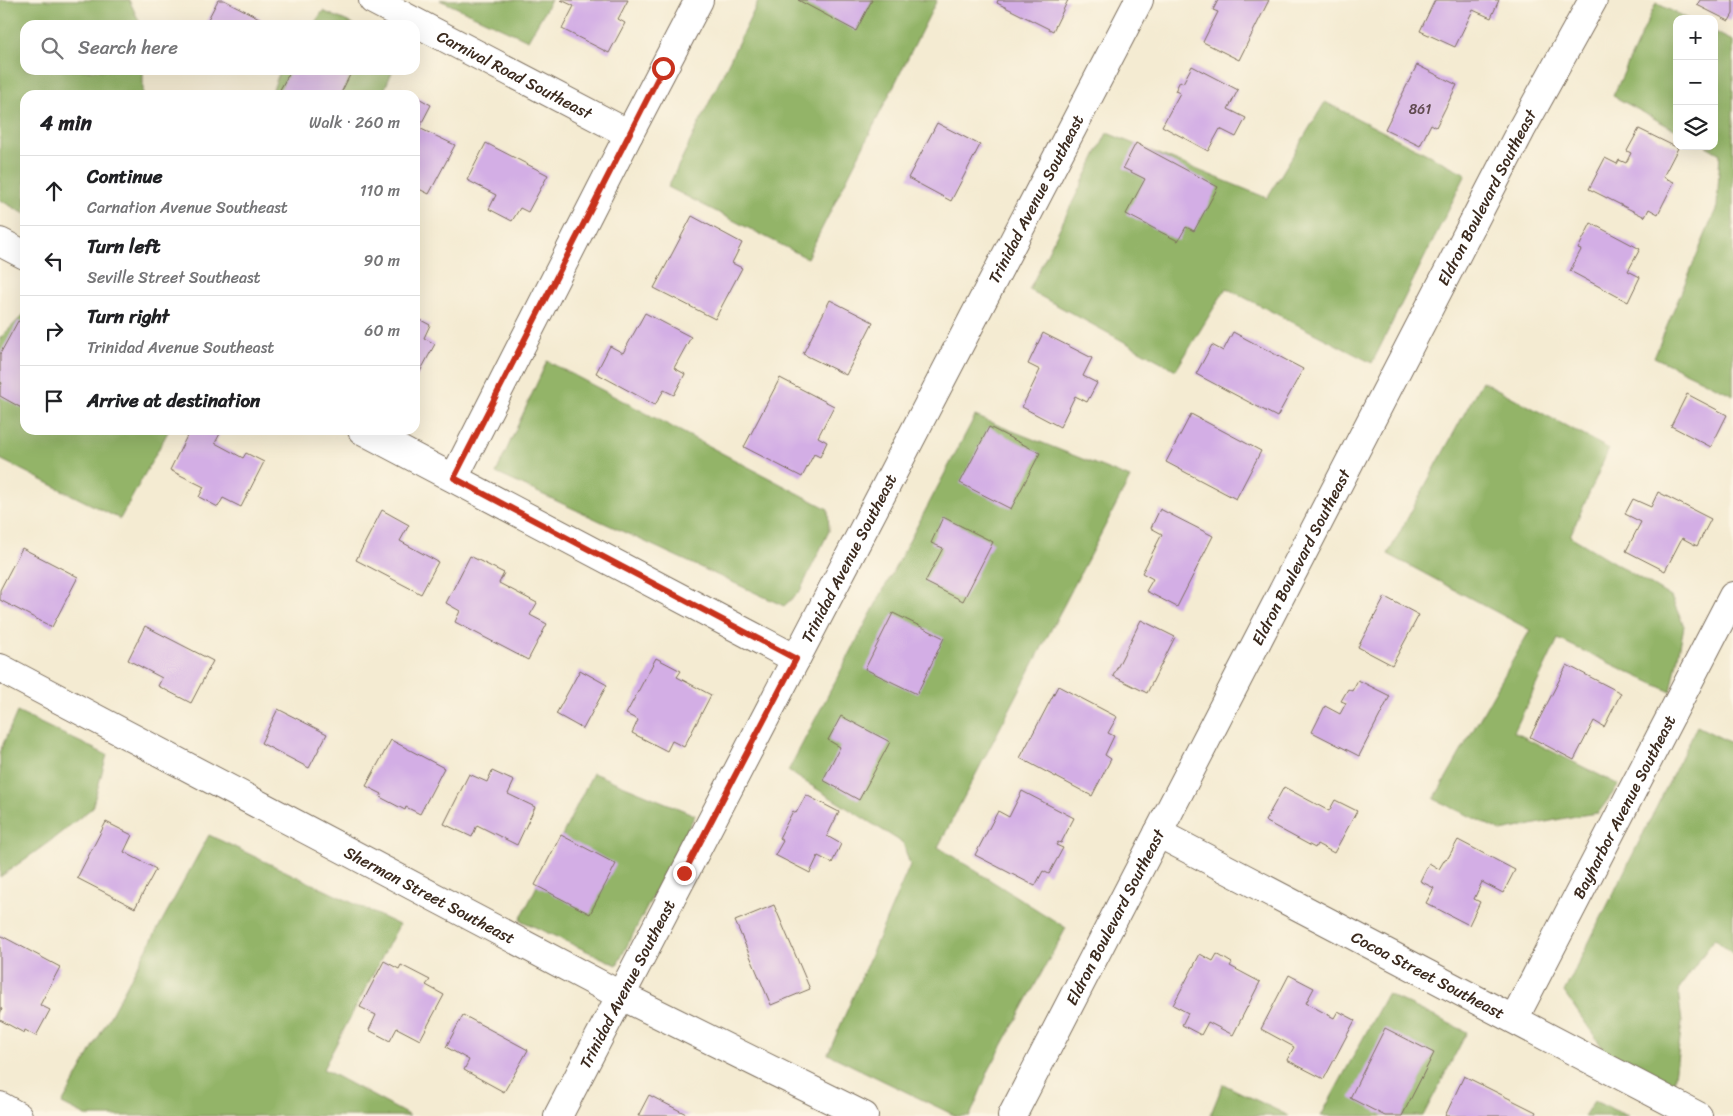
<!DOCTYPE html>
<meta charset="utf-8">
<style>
body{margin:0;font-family:Sriracha,sans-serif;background:#f2f2f2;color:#202124}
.controls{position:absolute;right:15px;top:15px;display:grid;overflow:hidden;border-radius:10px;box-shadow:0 5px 20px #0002}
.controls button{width:45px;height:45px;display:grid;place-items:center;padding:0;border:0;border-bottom:1px solid #e0e0e0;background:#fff;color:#202124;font:25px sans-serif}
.stop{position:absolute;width:15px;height:15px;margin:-11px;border:4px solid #c8321e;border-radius:50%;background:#fff}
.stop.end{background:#c8321e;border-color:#fff;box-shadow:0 1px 5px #0008}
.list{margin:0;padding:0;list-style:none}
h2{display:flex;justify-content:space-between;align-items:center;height:65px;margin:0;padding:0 20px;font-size:21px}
h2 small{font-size:16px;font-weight:400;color:#757577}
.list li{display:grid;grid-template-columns:32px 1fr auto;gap:15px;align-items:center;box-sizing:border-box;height:70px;padding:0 20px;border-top:1px solid #e0e0e0}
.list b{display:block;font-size:19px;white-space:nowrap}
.list p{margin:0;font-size:16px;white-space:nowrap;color:#757577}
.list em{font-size:16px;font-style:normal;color:#757577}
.icon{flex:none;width:28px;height:28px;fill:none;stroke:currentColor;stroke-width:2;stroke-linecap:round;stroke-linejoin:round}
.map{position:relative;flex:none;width:1733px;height:1116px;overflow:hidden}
.search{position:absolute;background:#fff;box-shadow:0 5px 20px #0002;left:20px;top:20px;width:400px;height:55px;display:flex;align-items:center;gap:12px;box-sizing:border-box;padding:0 18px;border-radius:15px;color:#757577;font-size:19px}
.panel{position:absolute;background:#fff;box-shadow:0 5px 20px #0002;left:20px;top:90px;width:400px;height:345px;border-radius:15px}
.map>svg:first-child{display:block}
.forest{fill:#93b467;stroke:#676f42}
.building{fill:#d3aee5}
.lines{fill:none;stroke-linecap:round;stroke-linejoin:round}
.street-casing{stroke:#7c6e5d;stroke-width:30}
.secondary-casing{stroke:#7c6e5d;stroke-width:30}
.street{stroke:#fff;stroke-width:28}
.secondary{stroke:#fff;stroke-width:28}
.route{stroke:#c8321e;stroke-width:6}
.labels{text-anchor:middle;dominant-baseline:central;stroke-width:5;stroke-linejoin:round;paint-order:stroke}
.number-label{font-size:14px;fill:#614b50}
.street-label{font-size:16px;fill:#3b2a1e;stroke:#fcf5e5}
</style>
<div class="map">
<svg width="1733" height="1116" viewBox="0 0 1733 1116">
<rect width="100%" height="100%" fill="#fcf5e5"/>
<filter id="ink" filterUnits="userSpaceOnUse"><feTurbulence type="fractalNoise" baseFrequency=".02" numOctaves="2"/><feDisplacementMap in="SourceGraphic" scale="10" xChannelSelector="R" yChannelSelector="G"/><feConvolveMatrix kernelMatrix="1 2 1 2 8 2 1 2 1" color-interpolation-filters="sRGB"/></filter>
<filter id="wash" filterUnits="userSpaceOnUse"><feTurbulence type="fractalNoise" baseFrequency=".0096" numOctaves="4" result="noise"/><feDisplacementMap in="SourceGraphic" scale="20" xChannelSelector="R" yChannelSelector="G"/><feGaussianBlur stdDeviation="1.12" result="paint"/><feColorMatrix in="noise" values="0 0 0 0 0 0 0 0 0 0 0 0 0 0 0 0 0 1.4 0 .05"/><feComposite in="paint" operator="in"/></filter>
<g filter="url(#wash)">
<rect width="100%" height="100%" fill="#f4ebd2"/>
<path class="forest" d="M0,0H129L141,25H25V70H143V95H25V214L0,200Z
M440,0H551L528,40Z
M759,0H937L807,258L668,187Z
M1656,3L1688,19H1677V131L1613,96Z
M323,11L355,25H313Z
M1714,32L1733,41V395L1654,357L1717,207L1720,154L1706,146H1714Z
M280,70H393L382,95H271Z
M1325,102L1466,174L1372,363L1226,288L1176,370L1029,290L1107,133L1267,198Z
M25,313V430H169L120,519L0,459V338Z
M547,361L828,509L829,531L800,591L784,606L496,473Z
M1482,381L1609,449L1570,536L1671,597L1684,626L1671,692L1558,639L1514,732L1619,785L1598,813L1576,816L1501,831L1434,799L1530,630L1388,554Z
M975,416L1130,478L938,847L1066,928L989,1070L970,1116H956L828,1054L910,865L903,843L788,771Z
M17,712L107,755L92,808L49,842L0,877V751Z
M1697,726L1733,744V954L1715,938L1678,990L1682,1023L1674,1084L1607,1054L1564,992Z
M593,773L695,815L617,965L520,920Z
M209,835L399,925L323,1069L410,1116H86L62,1104Z
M1387,994L1467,1032L1423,1116H1321Z
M1223,1084L1289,1116H1210Z
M1594,1101L1628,1116H1584Z"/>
<g id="blocks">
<path class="building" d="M218,0H224L273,25H205Z
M561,0H628L618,19L625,23L609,53L562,29L574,6Z
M798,0H872L856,31Z
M998,0H1068L1053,31L997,3Z
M1218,0H1269L1239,60L1203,42L1218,12L1213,10Z
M1435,0H1499L1491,18L1473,10L1455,47L1420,31Z
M1700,0H1733V14L1729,21L1697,5Z
M1417,65L1457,85L1436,127L1431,124L1420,146L1385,129Z
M1192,66L1238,90L1228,109L1246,118L1236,137L1220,129L1208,151L1162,126L1180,93L1175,91L1180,81L1183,83Z
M291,70H350L352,71L340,95H277Z
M403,90L413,95H400Z
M415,96L431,105L419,128L455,145L429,194L415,187Z
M937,123L980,145L951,201L908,178Z
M1639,129L1678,148L1663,177L1674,182L1658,214L1649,209L1645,217L1589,189L1605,158L1617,164L1619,160L1626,163L1631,153L1627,151Z
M486,143L548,175L528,212L520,208L512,221L489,209L496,195L467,180Z
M1136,143L1218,187L1194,231L1186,227L1178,241L1126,214L1145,179L1123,168Z
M692,216L742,243L732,263L742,268L715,319L654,288Z
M1591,223L1640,249L1628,271L1640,277L1628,302L1570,271L1581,250L1578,249Z
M830,300L873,322L846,375L803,354Z
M645,313L691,337L674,368L685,374L674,395L664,390L655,405L596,373L610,346L623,353Z
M415,317L430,325L424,338L435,344L416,379Z
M18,321L25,324V410L0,396V387L2,383L0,382V354Z
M1233,332L1303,369L1277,417L1196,374L1212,345L1223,351Z
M1043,333L1092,358L1083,376L1097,383L1087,402L1075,396L1060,427L1022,407L1040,370L1028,364Z
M780,378L834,406L818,437L827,442L820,457L814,454L802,477L744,447Z
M1687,394L1727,415L1711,447L1671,426Z
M1191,414L1261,451L1236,499L1166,462Z
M989,427L1040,453L1011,509L960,483Z
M190,430H222L215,443L243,458L246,453L264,462L241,507L223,498L218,507L199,497L204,487L170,470Z
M1658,492L1711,519L1697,546L1682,538L1665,571L1626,551L1641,522L1625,514L1633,499L1651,507Z
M1160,509L1213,536L1177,607L1146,591L1153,579L1142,573L1162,534L1151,528Z
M382,510L409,525L400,541L438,562L421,594L356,560Z
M943,517L993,542L963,601L925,582L943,548L931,543Z
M22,548L78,577L52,627L0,600V590Z
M470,556L504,573L499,583L537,603L530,615L547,624L528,660L455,622L460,611L446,603Z
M1385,597L1419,615L1392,665L1358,647Z
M893,613L944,638L917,694L865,669Z
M1141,620L1175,637L1147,693L1113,676Z
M145,626L213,661L191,703L158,686L162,678L128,660Z
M656,658L681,671L677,677L711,695L684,747L672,741L667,751L632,733L638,720L626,714Z
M1567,665L1621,693L1604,727L1594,721L1574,760L1530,737Z
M580,670L607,685L583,729L556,714Z
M1358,680L1390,696L1359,756L1312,732L1325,706L1340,714L1346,703L1341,701L1348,689L1352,691Z
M1058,686L1117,717L1108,733L1114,736L1105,755L1111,759L1092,796L1020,758Z
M278,709L327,734L309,768L261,743Z
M841,716L890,742L859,800L823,780L840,747L828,740Z
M391,740L444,768L420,814L406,807L405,810L380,797L382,794L366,786Z
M492,771L514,781L508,794L535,807L517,845L477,825L472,837L444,824L469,774L487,782Z
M1284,787L1329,811L1335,800L1357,811L1334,853L1317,844L1315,848L1265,821Z
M1022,791L1074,818L1061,843L1058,842L1056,845L1063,848L1049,874L1043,871L1035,886L975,855L998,811L1009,817Z
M806,795L839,812L827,836L841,844L832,863L818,856L810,873L775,855L783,841L779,838L793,811L796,813Z
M106,822L132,835L124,852L156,869L135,908L77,878Z
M561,835L616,864L590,914L535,885Z
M1458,840L1515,870L1503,893L1482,882L1474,899L1480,902L1469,925L1426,903L1434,888L1420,881L1429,863L1439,869L1445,859L1448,858Z
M774,905L810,989L771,1005L735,921Z
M0,935L60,967L40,1005L50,1010L36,1036L25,1030L24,1033L0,1020V1014L2,1009L0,1008Z
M1200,954L1213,961L1217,954L1232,963L1230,966L1260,982L1233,1035L1208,1022L1201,1035L1182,1025L1188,1013L1173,1005Z
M384,961L399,969L401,965L430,980L426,985L444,995L420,1040L397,1028L390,1041L369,1030L376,1015L360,1007Z
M1289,975L1314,988L1306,1003L1334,1018L1338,1011L1355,1020L1324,1079L1287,1060L1294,1047L1261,1029Z
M463,1015L528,1050L504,1092L464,1070L469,1060L446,1047Z
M1385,1028L1434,1053L1402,1116H1385L1350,1098Z
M1464,1076L1536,1112L1534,1116H1445Z
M649,1095L690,1116H638Z"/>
</g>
</g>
<g filter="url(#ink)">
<use href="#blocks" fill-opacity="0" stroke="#7c6e5d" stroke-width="1"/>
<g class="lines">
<g class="street-casing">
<g id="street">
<path id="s1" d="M373,0L629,134"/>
<path d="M0,242L25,255"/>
<path d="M362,430L796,659"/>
<path d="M454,478L629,134L699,0"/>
<path id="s2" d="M0,668L620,995L864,1116"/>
<path id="s3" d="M1158,833L1698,1116"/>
<path id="s4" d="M1514,1019L1733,596"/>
<path d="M0,1106L18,1116"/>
<path id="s5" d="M558,1116L1139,0"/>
</g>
</g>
<g class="secondary-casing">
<g id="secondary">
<path id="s6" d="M1012,1116L1521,130L1593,0"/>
</g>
</g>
<use href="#street" class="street"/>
<use href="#secondary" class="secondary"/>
</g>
</g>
<g class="lines" filter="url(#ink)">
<path class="route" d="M663,68L454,478L796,659L684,873"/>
</g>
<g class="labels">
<g class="number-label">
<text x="1420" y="109">861</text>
</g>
<g class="street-label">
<text stroke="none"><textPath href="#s1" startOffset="160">Carnival Road Southeast</textPath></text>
<text stroke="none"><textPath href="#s6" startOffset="1034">Eldron Boulevard Southeast</textPath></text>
<text stroke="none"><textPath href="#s5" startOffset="1034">Trinidad Avenue Southeast</textPath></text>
<text stroke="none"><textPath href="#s6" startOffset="629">Eldron Boulevard Southeast</textPath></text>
<text stroke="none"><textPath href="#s5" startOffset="629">Trinidad Avenue Southeast</textPath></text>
<text stroke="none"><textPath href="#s4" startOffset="239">Bayharbor Avenue Southeast</textPath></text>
<text stroke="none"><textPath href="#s2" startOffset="486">Sherman Street Southeast</textPath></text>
<text stroke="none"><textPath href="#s6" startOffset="224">Eldron Boulevard Southeast</textPath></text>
<text stroke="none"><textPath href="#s3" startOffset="305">Cocoa Street Southeast</textPath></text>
<text stroke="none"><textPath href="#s5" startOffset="149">Trinidad Avenue Southeast</textPath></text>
</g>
</g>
</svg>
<div class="controls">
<button>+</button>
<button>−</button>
<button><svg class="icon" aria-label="layers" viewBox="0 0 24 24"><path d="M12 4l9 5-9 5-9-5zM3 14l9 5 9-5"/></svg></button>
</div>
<div class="stop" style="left:663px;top:68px"></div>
<div class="stop end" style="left:684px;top:873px"></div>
<div class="search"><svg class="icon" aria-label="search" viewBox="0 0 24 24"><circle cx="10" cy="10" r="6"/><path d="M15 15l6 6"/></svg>Search here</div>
<section class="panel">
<h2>4 min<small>Walk · 260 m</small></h2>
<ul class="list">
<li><svg class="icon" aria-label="ahead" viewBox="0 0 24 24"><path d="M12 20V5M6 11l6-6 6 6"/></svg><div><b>Continue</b><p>Carnation Avenue Southeast</p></div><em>110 m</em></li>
<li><svg class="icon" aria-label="left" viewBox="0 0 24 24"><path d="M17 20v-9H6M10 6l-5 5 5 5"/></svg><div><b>Turn left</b><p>Seville Street Southeast</p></div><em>90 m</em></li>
<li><svg class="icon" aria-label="right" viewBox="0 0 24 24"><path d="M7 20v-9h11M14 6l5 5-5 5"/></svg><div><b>Turn right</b><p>Trinidad Avenue Southeast</p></div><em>60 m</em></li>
<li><svg class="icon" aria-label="arrive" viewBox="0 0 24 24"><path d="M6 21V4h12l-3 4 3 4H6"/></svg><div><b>Arrive at destination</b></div></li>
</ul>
</section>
</div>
